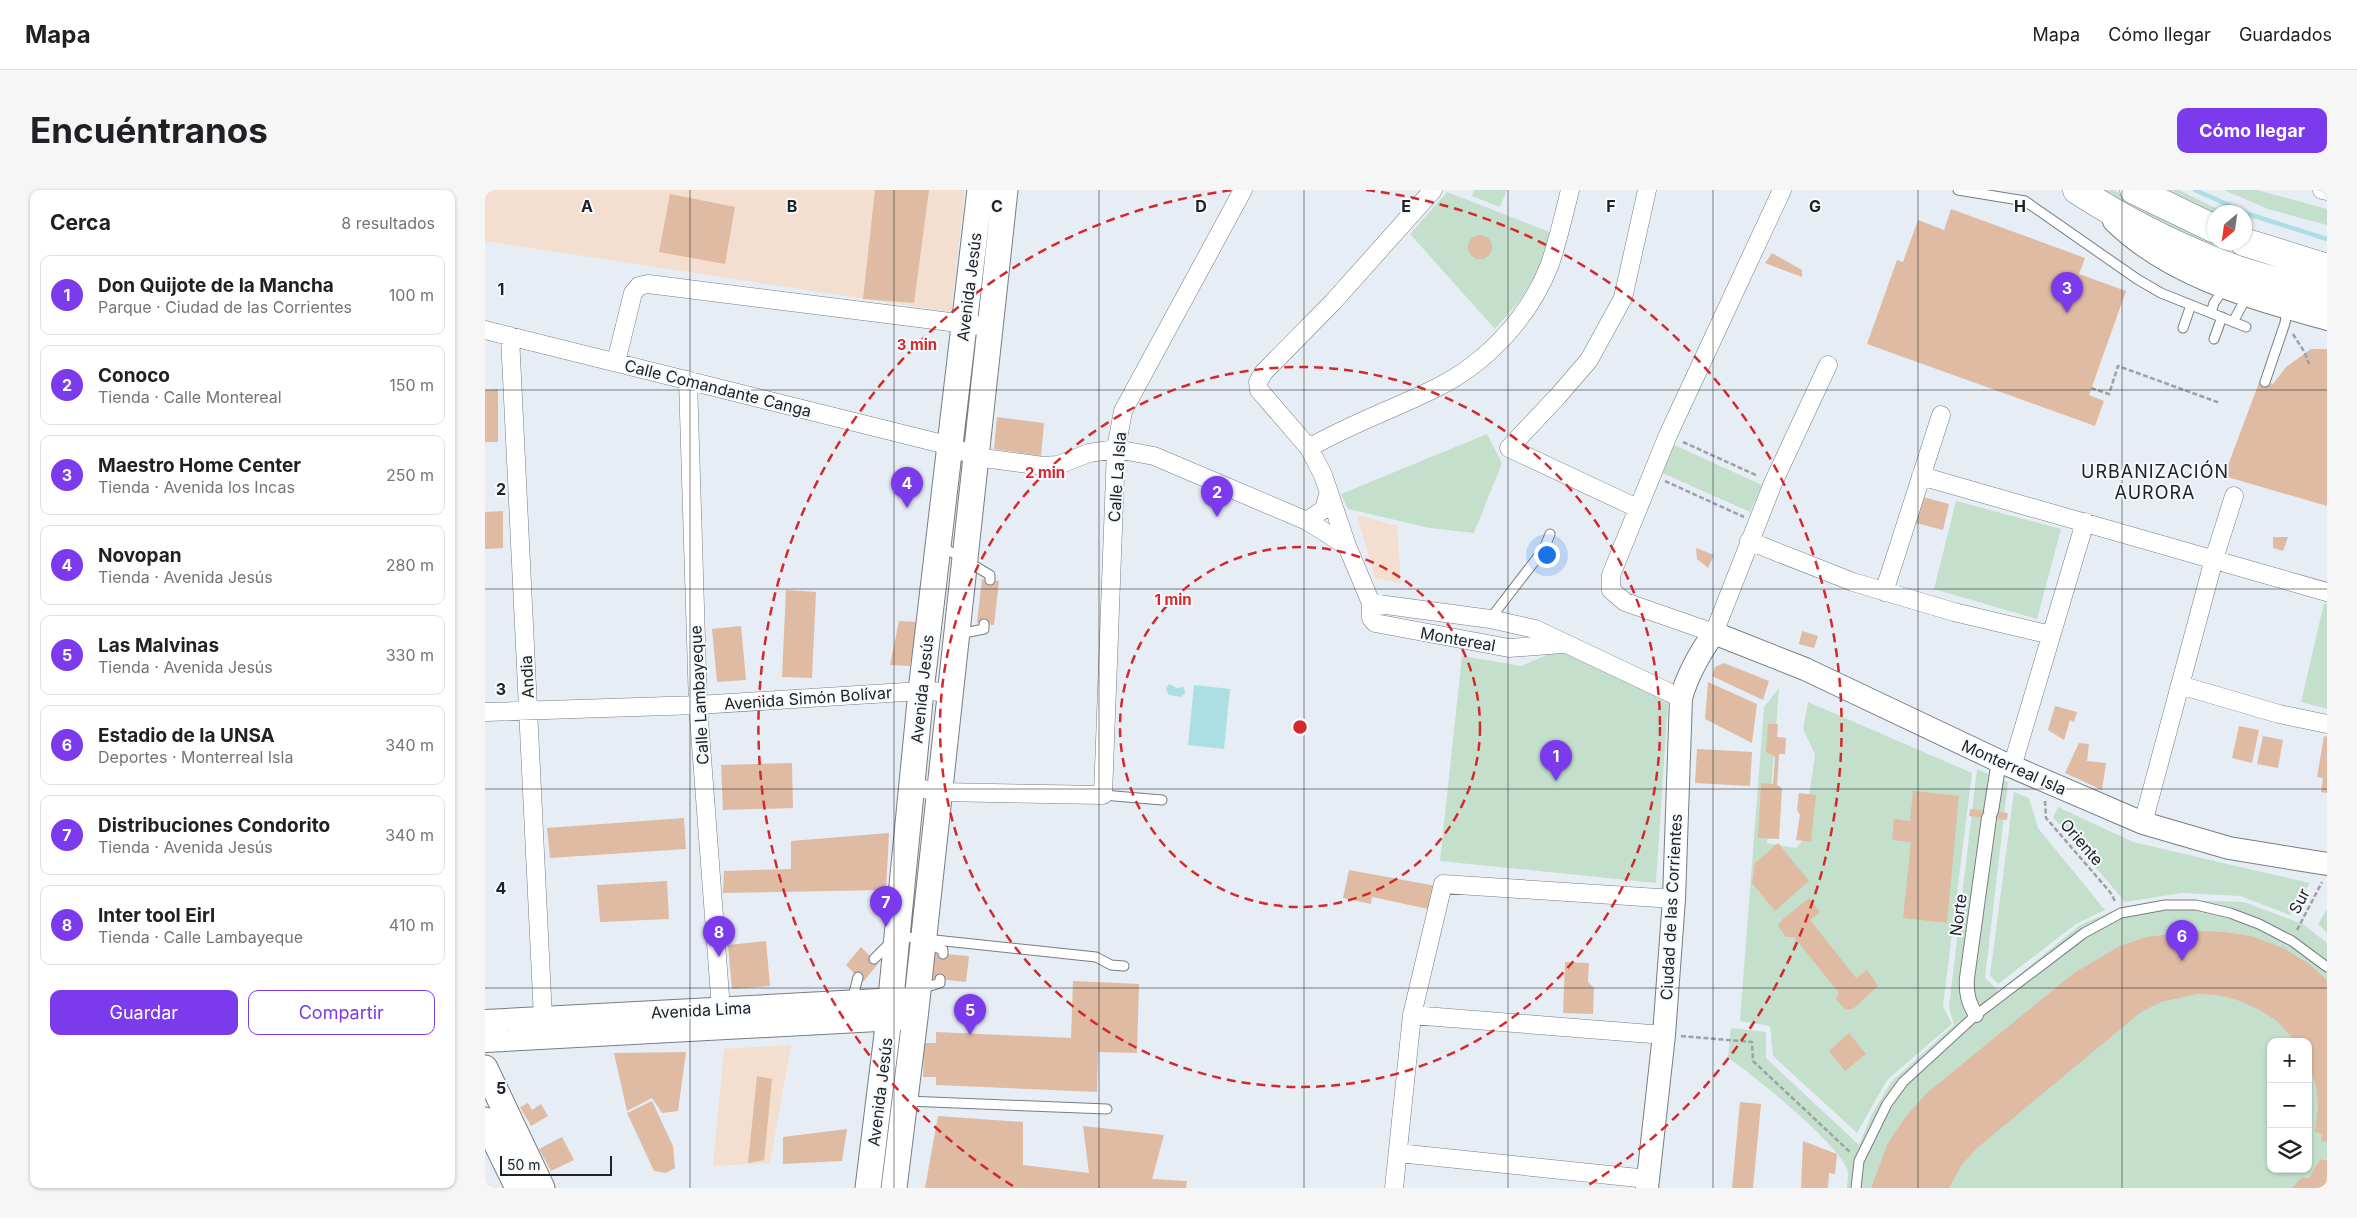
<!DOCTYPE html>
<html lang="es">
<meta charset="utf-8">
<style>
body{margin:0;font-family:Inter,sans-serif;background:#f6f6f6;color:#202124}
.controls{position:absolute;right:15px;bottom:15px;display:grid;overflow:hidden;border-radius:10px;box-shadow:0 1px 4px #0004}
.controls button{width:45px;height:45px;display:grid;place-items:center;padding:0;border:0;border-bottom:1px solid #e0e0e0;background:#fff;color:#202124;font:25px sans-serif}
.compass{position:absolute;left:1722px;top:15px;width:45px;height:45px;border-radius:50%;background:#fff;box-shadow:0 1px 4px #0004;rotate:209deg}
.scale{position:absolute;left:15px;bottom:12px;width:112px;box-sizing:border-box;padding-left:5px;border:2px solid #202325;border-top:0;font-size:14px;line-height:18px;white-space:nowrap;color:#202325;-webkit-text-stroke:4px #f6fafe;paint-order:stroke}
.you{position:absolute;left:1061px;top:364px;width:18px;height:18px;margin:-12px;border:4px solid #fff;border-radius:50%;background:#1a73e8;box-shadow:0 0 0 8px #1a73e833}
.badge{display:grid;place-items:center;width:32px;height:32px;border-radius:50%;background:#7c3aed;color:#fff;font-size:16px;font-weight:700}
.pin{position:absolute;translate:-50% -41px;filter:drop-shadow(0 1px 2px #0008)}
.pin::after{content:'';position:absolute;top:26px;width:18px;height:15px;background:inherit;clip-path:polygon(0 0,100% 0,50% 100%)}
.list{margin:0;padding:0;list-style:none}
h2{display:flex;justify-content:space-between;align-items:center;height:65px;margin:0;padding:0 20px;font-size:21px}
h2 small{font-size:16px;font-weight:400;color:#757577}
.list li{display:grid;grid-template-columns:32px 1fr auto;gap:15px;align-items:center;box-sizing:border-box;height:80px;margin:0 10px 10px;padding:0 10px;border:1px solid #e0e0e0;border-radius:10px}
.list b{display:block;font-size:19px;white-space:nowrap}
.list p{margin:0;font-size:16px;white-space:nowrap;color:#757577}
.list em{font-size:16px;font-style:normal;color:#757577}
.actions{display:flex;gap:10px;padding:15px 20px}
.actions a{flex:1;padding:11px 0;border:1px solid #7c3aed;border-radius:10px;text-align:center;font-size:18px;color:#7c3aed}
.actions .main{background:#7c3aed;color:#fff}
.icon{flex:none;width:28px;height:28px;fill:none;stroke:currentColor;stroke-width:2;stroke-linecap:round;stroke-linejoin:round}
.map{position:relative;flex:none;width:1842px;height:998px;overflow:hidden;border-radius:10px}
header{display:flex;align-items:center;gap:30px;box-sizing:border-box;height:70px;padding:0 25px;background:#fff;border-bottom:1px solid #e0e0e0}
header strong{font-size:24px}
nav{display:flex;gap:28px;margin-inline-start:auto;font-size:18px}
.intro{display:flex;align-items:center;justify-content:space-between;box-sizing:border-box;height:120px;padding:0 30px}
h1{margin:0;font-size:35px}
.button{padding:12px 22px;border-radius:10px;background:#7c3aed;color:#fff;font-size:18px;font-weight:700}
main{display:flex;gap:30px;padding:0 30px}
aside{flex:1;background:#fff;border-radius:10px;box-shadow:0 1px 4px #0004}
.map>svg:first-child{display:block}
.education{fill:#f3decf}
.green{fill:#c4e0cd;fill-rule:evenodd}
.water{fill:#abdfe3}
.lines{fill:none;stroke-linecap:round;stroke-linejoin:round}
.stream{stroke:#abdfe3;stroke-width:4.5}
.building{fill:#debba2}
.service-casing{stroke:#777d83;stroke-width:11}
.pedestrian-casing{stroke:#777d83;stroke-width:16}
.minor-casing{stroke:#777d83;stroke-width:19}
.tertiary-casing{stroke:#777d83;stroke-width:24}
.secondary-casing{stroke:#777d83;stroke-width:27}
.primary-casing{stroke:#777d83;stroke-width:29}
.path{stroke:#9ca1a6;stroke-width:2.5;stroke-dasharray:5 2.5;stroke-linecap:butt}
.service{stroke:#fff;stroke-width:9}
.pedestrian{stroke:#fff;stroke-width:14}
.minor{stroke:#fff;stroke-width:18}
.tertiary{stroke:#fff;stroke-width:22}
.secondary{stroke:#fff;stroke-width:25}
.primary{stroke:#fff;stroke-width:28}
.grid{fill:none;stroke:#202325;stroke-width:1;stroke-opacity:0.55}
.ring{fill:none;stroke:#d62828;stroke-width:2.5;stroke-dasharray:9 6}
.labels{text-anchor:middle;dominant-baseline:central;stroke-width:4;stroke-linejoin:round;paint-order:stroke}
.street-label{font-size:16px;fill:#202325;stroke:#f6fafe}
.neighbourhood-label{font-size:18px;letter-spacing:1px;fill:#202325;stroke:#f6fafe}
.grid-label{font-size:16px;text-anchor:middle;font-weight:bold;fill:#202325;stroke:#f6fafe;stroke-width:4;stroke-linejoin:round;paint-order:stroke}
.centre{fill:#d62828;stroke:#f6fafe;stroke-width:2.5}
.ring-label{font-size:15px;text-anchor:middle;font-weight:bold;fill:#d62828;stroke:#f6fafe;stroke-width:4;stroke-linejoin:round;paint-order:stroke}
</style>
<header>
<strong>Mapa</strong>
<nav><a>Mapa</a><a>Cómo llegar</a><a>Guardados</a></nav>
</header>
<div class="intro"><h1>Encuéntranos</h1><a class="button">Cómo llegar</a></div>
<main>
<aside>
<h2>Cerca<small>8 resultados</small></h2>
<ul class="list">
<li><span class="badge">1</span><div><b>Don Quijote de la Mancha</b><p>Parque · Ciudad de las Corrientes</p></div><em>100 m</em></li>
<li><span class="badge">2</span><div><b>Conoco</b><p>Tienda · Calle Montereal</p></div><em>150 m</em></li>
<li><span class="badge">3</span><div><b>Maestro Home Center</b><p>Tienda · Avenida los Incas</p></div><em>250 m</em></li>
<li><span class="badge">4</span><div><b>Novopan</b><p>Tienda · Avenida Jesús</p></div><em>280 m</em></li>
<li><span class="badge">5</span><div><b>Las Malvinas</b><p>Tienda · Avenida Jesús</p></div><em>330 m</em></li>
<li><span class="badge">6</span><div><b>Estadio de la UNSA</b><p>Deportes · Monterreal Isla</p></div><em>340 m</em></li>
<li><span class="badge">7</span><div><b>Distribuciones Condorito</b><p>Tienda · Avenida Jesús</p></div><em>340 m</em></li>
<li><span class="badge">8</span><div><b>Inter tool Eirl</b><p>Tienda · Calle Lambayeque</p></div><em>410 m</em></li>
</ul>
<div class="actions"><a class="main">Guardar</a><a>Compartir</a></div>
</aside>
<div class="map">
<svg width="1842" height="998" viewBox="0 0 1842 998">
<rect width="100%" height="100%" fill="#e7edf4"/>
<path class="education" d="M0,0H480L466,122L0,51Z
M872,325L912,336L916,393L890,388Z
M306,855L285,973L228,976L239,859Z"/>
<path class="green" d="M989,0H1022L1015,17L987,6Z
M1613,0H1629L1668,22L1729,50L1730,52L1738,54L1735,60L1676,36Z
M1677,0H1694L1738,22H1730L1729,25Z
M1739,0H1772L1842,19V35L1783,19Z
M962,2L1067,43L1055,78L1035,110L1010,139L925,44Z
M1002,244L1017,273L989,343L945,338L863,319L856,304Z
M1187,254L1277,295L1265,322L1175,282Z
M1471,311L1576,339L1552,429L1449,399Z
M1839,413L1842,414V519L1816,512Z
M1073,460L1183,511L1171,693L955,671L977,466L1036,476Z
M1294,498L1282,653L1311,658L1318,650L1330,564L1318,539L1323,512L1487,583L1458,816L1467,834L1402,890L1372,943L1288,866L1285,836L1255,831L1279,517Z
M1492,579L1523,592L1500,788L1514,801L1595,735L1637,717L1696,710L1759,712L1818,734L1842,753V998H1362C1362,992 1364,984 1362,979C1353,954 1268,884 1243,868L1246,838L1281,842V868L1374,955L1386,926L1406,892L1469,835L1464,817ZM1786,852H1823V979H1786Z
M1529,602L1544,608L1553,638L1620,720L1591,734L1513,794L1505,785Z
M1573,617L1648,652L1825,693L1805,725L1755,706L1697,703L1640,712L1568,627Z
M1842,719V743L1833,734Z"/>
<path class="water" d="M684,494L692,498L699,497L700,503L696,507L684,505L681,499Z
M709,495L745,499L739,559L703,555Z"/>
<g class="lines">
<path class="stream" d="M1710,0L1759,22
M1760,23L1842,49"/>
</g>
<path class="building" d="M390,0H444L429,113L378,109Z
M185,4L250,17L240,74L174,62Z
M1466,19L1600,68L1594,84L1641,101L1604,205L1619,211L1610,236L1382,154L1412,70L1418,72L1433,30L1459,40Z
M983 57a12 12 0 1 1 24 0a12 12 0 1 1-24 0Z
M1287,63L1317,80V87L1280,73Z
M1826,159H1842V316L1739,286L1775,190L1788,194L1801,177Z
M13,199V252H0V200Z
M512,227L559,233L556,266L509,259Z
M1438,307L1464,314L1458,340L1431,333Z
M18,321V358L0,359V322Z
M1788,347H1803L1798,361L1788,358Z
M1211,358L1229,365L1223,378L1212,369Z
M497,389L514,391L509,435L492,433Z
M301,400L331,402L327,488L297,487Z
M414,431L432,432L425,476L405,475Z
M256,436L261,490L232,492L227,439Z
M1317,441L1333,446L1329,458L1314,454Z
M1239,473L1284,491L1278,510L1227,486L1230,477Z
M1223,492L1272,514L1267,553L1220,529Z
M1570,516L1592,522L1589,532L1585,530L1579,550L1563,540Z
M1283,534H1293L1292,547L1301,548L1300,564H1294L1292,595L1297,598L1294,649L1273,648L1276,593L1288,594L1290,567L1281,562Z
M1754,536L1774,540L1767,573L1747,568Z
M1778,546L1798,550L1793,578L1772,574Z
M1839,546L1842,547V603L1836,602L1838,588L1832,587Z
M1594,553L1604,554L1602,571L1621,573L1617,600L1580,583Z
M1212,559L1267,562L1265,596L1210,593Z
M307,573L308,618L238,620L236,575Z
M1428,601L1474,606L1462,733L1418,728L1426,652L1407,650L1409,629L1425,631Z
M1314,603L1331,605L1326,652L1311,650L1315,625L1312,620Z
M1485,619L1523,623L1522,630L1484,626Z
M199,628L201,659L65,668L62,638Z
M404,643L401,700L238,703L239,681L306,679V651Z
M1293,653L1324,691L1290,721L1267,693L1270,673Z
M864,680L951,696L948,720L887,707L886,714L858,708Z
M182,691L184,729L115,732L112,695Z
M1324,708L1335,722L1325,730L1371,788L1382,780L1393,796L1368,819H1360L1351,809L1354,803L1309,747H1301L1293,736L1298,729Z
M1713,741L1740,742L1766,746L1798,758L1824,774L1842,790V952L1836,951L1837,944L1830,942L1833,915L1831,896L1823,871V852H1811L1792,831L1773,819L1750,809L1731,805L1712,804L1676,812L1656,822L1491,959L1476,976L1464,998H1386L1403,953L1421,926L1443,902L1589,783L1635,756L1661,747Z
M281,751L285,796L247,799L243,755Z
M376,757L393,774L378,792L361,775Z
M447,763L484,766L481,792L444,788Z
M1080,772L1104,773L1103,792L1109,798L1108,824L1078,823Z
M588,791L654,794L652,863L613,862L612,902L451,895V887H438L439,853H451V842L586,848Z
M1364,843L1381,864L1360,881L1344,861Z
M201,862L193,921L177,923L167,908L142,921L129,863Z
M272,886L287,889L279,970L263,973Z
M167,911L188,956L190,978L181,983L169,981L142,923Z
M1255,912L1276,914L1268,998H1247Z
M43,913L47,920L56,914L63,926L46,936L35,917Z
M453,926L538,932V975L604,983L598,936L679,945L667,989L702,991L701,998H440Z
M362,939L357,971L298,974V947Z
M77,947L89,970L66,981L54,959Z
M1318,951L1352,964L1350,984L1344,983L1343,998H1316Z
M1835,969L1842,971V998H1807L1816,988H1824Z"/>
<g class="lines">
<g class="service-casing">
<path id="service" d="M1473,0L1540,11L1652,89L1676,103L1761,137
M1726,123L1729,113L1740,97
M1748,132L1762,106
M1698,138L1706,115
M1729,149L1737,127
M1780,192L1800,133L1802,118
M456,356L505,385V390
M1005,429L1059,359L1065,344
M474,444L499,439V434
M618,605L677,610
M441,753L458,760V764
M389,769L412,746L611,767L626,775L639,776
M435,799L455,793V789
M367,811L373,787
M421,911L622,919
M1371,998L1374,971L1402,914L1418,892L1491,825L1599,743L1636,723L1680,715H1711L1745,723L1774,734L1807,751L1842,777"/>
</g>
<g class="pedestrian-casing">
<path id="pedestrian" d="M1506,621L1514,571
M1491,825C1483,812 1481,803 1482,788L1504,628"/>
</g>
<g class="minor-casing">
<path id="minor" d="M948,0L848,112L779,182L773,192L774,200L824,258L838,285L862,356L886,413V428L890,433L1024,458L1077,454
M1297,0L1183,245L1126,385V400L1140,412L1229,443L1288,293L1343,175
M1837,0L1842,1
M0,140L466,256L491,267L558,276L573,275L604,263L631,259L669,266L822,331L862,356
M25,146L58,828
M131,172L148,103L154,96L163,94L505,137
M203,190L213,515L236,819
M824,258C865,234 909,219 951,198C1002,173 1045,126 1065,74C1073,50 1079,25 1085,0
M1436,286L1842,402
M1152,318L1024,258L1073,206L1104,170L1138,108L1162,0
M822,331L839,319L844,302
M1264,351L1368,392L1469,422L1566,445
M1399,402L1456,225
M886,413L1005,429L1050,439L1196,508
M1695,495L1794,524L1842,534
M0,522L213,515L436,501L465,502
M1527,577L1600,332
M428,597L454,602L618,605L631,259L638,221L758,0
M1658,633L1729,369L1749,306
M927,825L1179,845
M913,963L1163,989
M909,998L927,825L958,694L1189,709"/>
</g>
<g class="tertiary-casing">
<path id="tertiary" d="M1629,31C1686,87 1768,108 1842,129
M0,831L432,808
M0,851L430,828
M1162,998L1179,845L1189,709L1196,508C1203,483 1214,464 1229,443L1320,479L1514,571L1658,633L1744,658L1842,674"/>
</g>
<g class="secondary-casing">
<path id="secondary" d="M0,878L57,998
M0,930L33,998
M383,998L404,828L436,501L495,0
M409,998L430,828L520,0"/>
</g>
<g class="primary-casing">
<path id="primary" d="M1592,0C1640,31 1695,59 1750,79C1780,89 1811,97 1842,105
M1649,0L1730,39
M1759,52L1842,78"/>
</g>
<path class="path" d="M1808,144L1820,163L1824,174
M1606,198L1624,204L1633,176L1735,213
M1198,252L1273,286
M1180,291L1259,327
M1560,611L1561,628L1625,702L1631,713
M1812,740L1837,692
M1196,846L1267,852L1268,871L1366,963"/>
<use href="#service" class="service"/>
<use href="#pedestrian" class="pedestrian"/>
<use href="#minor" class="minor"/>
<use href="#tertiary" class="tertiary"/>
<use href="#secondary" class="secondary"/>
<use href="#primary" class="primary"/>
</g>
<path class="grid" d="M205,0V998M409,0V998M614,0V998M819,0V998M1023,0V998M1228,0V998M1433,0V998M1637,0V998M0,200H1842M0,399H1842M0,599H1842M0,798H1842"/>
<g class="ring">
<circle cx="815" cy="537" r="180"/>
<circle cx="815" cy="537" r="360"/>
<path d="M528 996A541 541 0 0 1 749 0M881 0A541 541 0 0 1 1102 996"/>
</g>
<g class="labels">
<g class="street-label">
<text transform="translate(484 97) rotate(-83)">Avenida Jesús</text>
<text transform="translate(233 198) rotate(14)">Calle Comandante Canga</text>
<text transform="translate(632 287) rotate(-86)">Calle La Isla</text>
<text transform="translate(973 449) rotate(10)">Montereal</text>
<text transform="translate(42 487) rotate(-93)">Andia</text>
<text transform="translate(437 499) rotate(-84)">Avenida Jesús</text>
<text transform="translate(214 505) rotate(-93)">Calle Lambayeque</text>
<text transform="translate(323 508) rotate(-4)">Avenida Simón Bolívar</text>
<text transform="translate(1529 577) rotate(24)">Monterreal Isla</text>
<text transform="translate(1597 652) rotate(49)">Oriente</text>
<text transform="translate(1814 711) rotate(-63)">Sur</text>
<text transform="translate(1186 717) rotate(-87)">Ciudad de las Corrientes</text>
<text transform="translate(1473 725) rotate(-82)">Norte</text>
<text transform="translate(216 820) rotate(-3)">Avenida Lima</text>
<text transform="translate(395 902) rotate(-83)">Avenida Jesús</text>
</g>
<g class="neighbourhood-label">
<text x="1670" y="281">URBANIZACIÓN<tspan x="1670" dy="21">AURORA</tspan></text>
</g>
</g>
<g class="grid-label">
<text x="102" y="22">A</text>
<text x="307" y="22">B</text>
<text x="512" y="22">C</text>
<text x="716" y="22">D</text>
<text x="921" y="22">E</text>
<text x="1126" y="22">F</text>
<text x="1330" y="22">G</text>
<text x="1535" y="22">H</text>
<text x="16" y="105">1</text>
<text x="16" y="305">2</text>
<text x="16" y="505">3</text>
<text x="16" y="704">4</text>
<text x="16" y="904">5</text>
</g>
<circle cx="815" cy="537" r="8" class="centre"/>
<g class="ring-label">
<text x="432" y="160">3 min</text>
<text x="560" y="288">2 min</text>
<text x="688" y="415">1 min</text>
</g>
</svg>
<div class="controls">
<button>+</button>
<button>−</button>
<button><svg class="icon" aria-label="layers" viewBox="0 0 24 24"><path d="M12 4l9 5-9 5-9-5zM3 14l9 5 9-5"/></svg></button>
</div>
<svg class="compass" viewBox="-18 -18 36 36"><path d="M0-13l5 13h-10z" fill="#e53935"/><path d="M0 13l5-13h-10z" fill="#757577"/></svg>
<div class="scale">50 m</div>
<div class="you"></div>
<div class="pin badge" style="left:1071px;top:591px">1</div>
<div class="pin badge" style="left:732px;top:327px">2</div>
<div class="pin badge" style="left:1582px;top:123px">3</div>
<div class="pin badge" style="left:422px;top:318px">4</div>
<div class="pin badge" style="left:485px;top:845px">5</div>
<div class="pin badge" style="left:1697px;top:771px">6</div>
<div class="pin badge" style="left:401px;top:737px">7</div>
<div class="pin badge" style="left:234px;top:767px">8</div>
</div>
</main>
